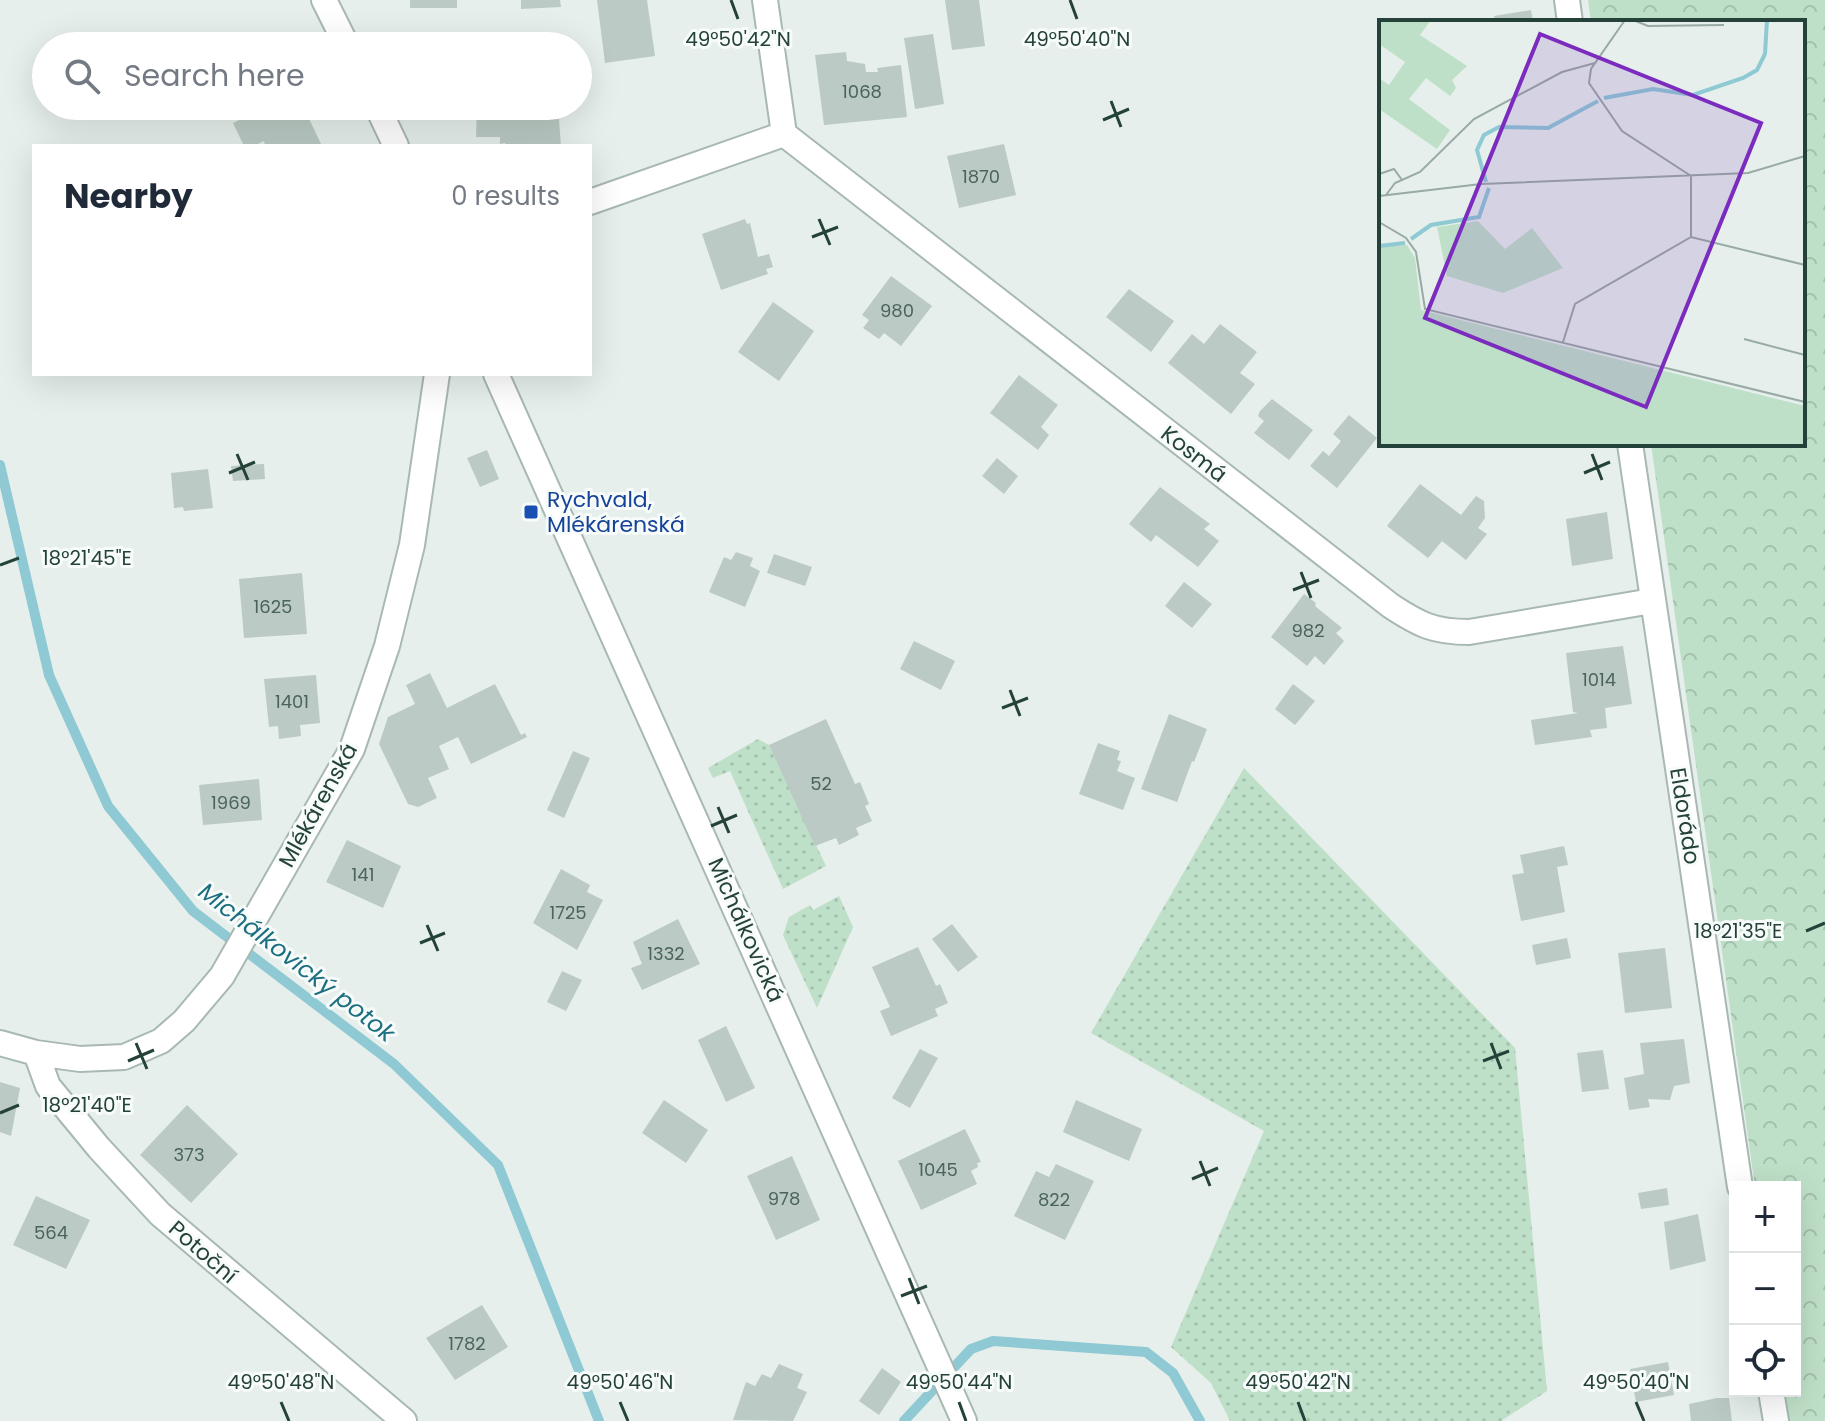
<!DOCTYPE html>
<meta charset="utf-8">
<style>
body{margin:0;font-family:Poppins,sans-serif;background:#f2f2f3;color:#1f2937}
.controls{position:absolute;right:24px;bottom:24px;display:grid;overflow:hidden;border-radius:0px;box-shadow:0 8px 32px #0002}
.controls button{width:72px;height:72px;display:grid;place-items:center;padding:0;border:0;border-bottom:2px solid #e0e1e3;background:#fff;color:#1f2937;font:40px sans-serif}
.list{margin:0;padding:0;list-style:none}
h2{display:flex;justify-content:space-between;align-items:center;height:104px;margin:0;padding:0 32px;font-size:34px}
h2 small{font-size:26px;font-weight:400;color:#747a83}
.icon{flex:none;width:44px;height:44px;fill:none;stroke:currentColor;stroke-width:2;stroke-linecap:round;stroke-linejoin:round}
.map{position:relative;flex:none;width:1825px;height:1421px;overflow:hidden}
.search{position:absolute;background:#fff;box-shadow:0 8px 32px #0002;left:32px;top:32px;width:560px;height:88px;display:flex;align-items:center;gap:20px;box-sizing:border-box;padding:0 28px;border-radius:44px;color:#747a83;font-size:30px}
.panel{position:absolute;background:#fff;box-shadow:0 8px 32px #0002;left:32px;top:144px;width:560px;height:232px;border-radius:0px}
.map>svg:first-child{display:block}
.grass{fill:url(#grass-dots)}
.forest{fill:url(#forest-crowns)}
.lines{fill:none;stroke-linecap:round;stroke-linejoin:round}
.stream{stroke:#8ec9d4;stroke-width:10}
.building{fill:#bbcac4}
.minor-casing{stroke:#a8b8b2;stroke-width:28}
.tertiary-casing{stroke:#a8b8b2;stroke-width:28}
.minor{stroke:#fff;stroke-width:24}
.tertiary{stroke:#fff;stroke-width:24}
.ticks{fill:none;stroke:#24423a;stroke-width:3}
.transit-dot{fill:#1a4fb4;stroke:#f7fbf9;stroke-width:3}
.labels{text-anchor:middle;dominant-baseline:central;stroke-width:6;stroke-linejoin:round;paint-order:stroke}
.number-label{font-size:18px;fill:#4a645c}
.street-label{font-size:22px;fill:#24423a;stroke:#f7fbf9}
.transit-label{font-size:22px;fill:#164399;stroke:#f7fbf9;text-anchor:start}
.water-label{font-size:24px;font-style:italic;fill:#1c6f80;stroke:#f7fbf9}
.inset-river{fill:none;stroke:#8ec9d4;stroke-width:4}
.inset-road{fill:none;stroke:#98aaa4;stroke-width:2}
.view{fill:#7b2cbf;fill-opacity:0.15;stroke:#7b2cbf;stroke-width:4}
.inset-edge{fill:none;stroke:#24423a;stroke-width:4}
.ticks-label{font-size:20px;text-anchor:middle;fill:#24423a;stroke:#f7fbf9;stroke-width:6;stroke-linejoin:round;paint-order:stroke}
</style>
<div class="map">
<svg width="1825" height="1421" viewBox="0 0 1825 1421">
<defs>
<pattern id="grass-dots" width="8" height="8" patternUnits="userSpaceOnUse" patternTransform="scale(2)"><rect width="8" height="8" fill="#bfe0c8"/><path d="M2 2h.1M6 6h.1" fill="none" stroke="#a4c1ad" stroke-width="1.8" stroke-linecap="round"/></pattern>
<pattern id="forest-crowns" width="20" height="18" patternUnits="userSpaceOnUse" patternTransform="scale(2)"><rect width="20" height="18" fill="#bfe0c8"/><path d="M2 6a3 3 0 1 1 6 0M12 15a3 3 0 1 1 6 0" fill="none" stroke="#a4c1ad"/></pattern>
</defs>
<rect width="100%" height="100%" fill="#e6efeb"/>
<path class="grass" d="M758,739L769,745L826,866L783,889L730,771L713,778L708,768Z
M1244,768L1515,1048L1547,1391L1501,1421H1230L1211,1383L1171,1347L1264,1131L1091,1033Z
M839,896L853,927L817,1008L783,935L789,917L810,905L813,910Z"/>
<path class="forest" d="M1588,0H1825V1421H1787L1783,1391H1795V1187H1755L1651,444H1803V22H1591Z"/>
<g class="lines">
<path class="stream" d="M0,465L49,675L108,806L193,911L394,1064L498,1165L599,1421
M904,1421L971,1349L993,1341L1146,1352L1173,1373L1200,1421"/>
</g>
<path class="building" d="M410,0H457V8H410Z
M521,0H560L561,7L521,9Z
M597,0H647L655,56L605,63Z
M945,0H979L985,46L952,50Z
M1531,10L1533,22H1495L1494,16Z
M933,34L944,104L915,109L904,38Z
M846,52L847,61L865,64L866,72H878L877,68L901,65L907,117L824,125L815,55Z
M268,106H274L278,115L303,106L322,146H265L264,141L254,146H244L233,123Z
M477,106H558L561,146H506L505,143L500,144V137H476Z
M1004,144L1016,195L959,208L947,156Z
M745,219L747,224L750,223L758,257L769,254L773,267L766,269L768,274L721,290L702,234Z
M891,276L932,306L901,346L884,333L879,339L863,328L869,320L862,315Z
M1129,289L1174,321L1151,352L1106,317Z
M773,302L814,331L779,381L738,352Z
M1220,324L1257,352L1240,373L1255,384L1231,414L1168,363L1192,334L1204,344Z
M1019,375L1058,405L1041,427L1049,435L1038,450L990,413Z
M1272,399L1313,430L1289,460L1254,433L1264,421L1258,416L1260,411Z
M1349,415L1377,438L1337,488L1310,466L1323,451L1329,456L1341,441L1333,434Z
M487,450L499,479L480,487L467,458Z
M997,458L1018,476L1004,494L982,476Z
M264,464L265,479L233,481L231,466Z
M208,469L213,508L184,511L183,507L174,508L171,473Z
M1420,484L1461,515L1476,496L1484,501L1485,518L1478,528L1487,534L1466,560L1442,541L1428,558L1387,526Z
M1160,487L1210,524L1204,529L1219,541L1198,567L1156,535L1151,542L1129,524Z
M1607,512L1613,559L1572,566L1566,519Z
M736,552L753,558L750,566L760,571L745,607L709,592L724,557L731,560Z
M774,554L812,567L805,586L767,573Z
M302,573L307,634L244,638L239,579Z
M1184,582L1212,604L1192,628L1165,606Z
M1304,594L1316,603L1315,606L1342,628L1336,633L1344,641L1324,665L1315,656L1307,666L1271,637Z
M914,641L955,661L941,690L900,669Z
M1623,646L1632,704L1605,708L1607,728L1590,730L1592,737L1535,745L1531,720L1578,713L1573,712L1566,653Z
M430,673L447,708L495,684L521,735L525,733L527,737L471,764L458,737L439,746L449,769L428,778L437,798L418,807L408,804L379,744L388,717L415,704L406,685Z
M316,675L320,723L300,725L301,736L279,739L278,726L269,727L264,679Z
M1293,684L1315,701L1295,725L1275,709Z
M1169,714L1207,729L1194,762L1192,761L1177,802L1141,789Z
M826,719L855,784L860,782L869,804L865,806L872,821L856,828L859,835L839,845L836,838L815,846L769,745Z
M1098,743L1120,751L1117,760L1121,761L1117,771L1135,778L1123,810L1079,794Z
M573,751L590,758L564,818L547,810Z
M259,779L262,820L203,825L199,785Z
M347,840L401,866L383,908L326,882Z
M1564,846L1568,865L1557,867L1565,912L1521,921L1512,875L1524,873L1520,855Z
M561,869L590,885L587,892L603,900L577,950L533,923Z
M678,919L700,964L642,990L631,968L642,964L633,942Z
M952,924L978,957L958,972L932,939Z
M1567,938L1571,958L1536,965L1532,945Z
M918,947L936,986L940,984L948,1003L935,1009L938,1016L891,1036L880,1011L890,1007L872,967Z
M1665,948L1672,1008L1625,1013L1618,953Z
M562,971L582,980L566,1011L547,1002Z
M726,1026L755,1088L726,1102L698,1040Z
M1684,1039L1690,1083L1674,1086L1670,1100L1648,1099L1650,1107L1629,1110L1624,1078L1644,1074L1640,1043Z
M920,1049L938,1058L910,1108L892,1098Z
M1603,1050L1609,1089L1582,1092L1577,1053Z
M0,1082L20,1088L11,1136L0,1132Z
M664,1100L708,1130L686,1163L642,1133Z
M1076,1100L1142,1129L1129,1161L1063,1132Z
M187,1105L238,1154L191,1203L140,1155Z
M965,1129L981,1162L977,1163L978,1167L971,1171L977,1184L921,1210L898,1161Z
M792,1156L820,1220L776,1240L747,1176Z
M1056,1164L1094,1181L1065,1240L1014,1216L1036,1171L1049,1177Z
M1667,1188L1669,1205L1641,1209L1638,1193Z
M36,1196L90,1220L66,1269L13,1245Z
M1698,1214L1706,1261L1670,1270L1664,1222Z
M482,1305L508,1347L455,1380L426,1338Z
M1668,1362L1674,1395L1636,1402L1630,1369Z
M779,1364L803,1374L797,1388L807,1392L793,1421L733,1420L746,1382L755,1386L762,1374L771,1378Z
M882,1368L901,1382L879,1415L859,1401Z
M1717,1398H1729L1732,1421H1691L1689,1404Z"/>
<g class="lines">
<g class="minor-casing">
<path id="minor" d="M765,0L784,134L1391,606C1420,625 1434,632 1469,632L1652,601
M1567,0L1570,22
M590,202L784,134
M1630,444L1740,1187
M0,1043L36,1053L80,1059L124,1057L161,1041L184,1021L222,976L352,749L387,646L412,545L437,374
M36,1053L48,1086L99,1148L160,1214L404,1421
M1771,1391L1776,1421"/>
</g>
<g class="tertiary-casing">
<path id="tertiary" d="M324,0L347,46
M377,106L396,146
M496,374L964,1421"/>
</g>
<use href="#minor" class="minor"/>
<use href="#tertiary" class="tertiary"/>
</g>
<path class="ticks" d="M731,0L738,19M1070,0L1077,19M1111,101L1121,127M1103,120L1129,109M819,219L830,245M812,237L838,227M237,454L248,480M1592,454L1602,480M229,473L255,462M1584,473L1610,462M0,565L19,558M1301,572L1311,598M1293,590L1319,580M1010,690L1020,716M1002,708L1028,698M718,807L729,833M711,826L737,815M427,925L438,951M1806,931L1825,923M420,943L445,933M136,1043L147,1069M1491,1043L1501,1069M128,1061L154,1050M1483,1061L1509,1051M0,1113L19,1105M1200,1161L1210,1186M1192,1179L1218,1168M909,1278L919,1304M901,1296L927,1286M281,1402L289,1421M620,1402L628,1421M959,1402L966,1421M1298,1402L1305,1421M1636,1402L1644,1421"/>
<rect class="transit-dot" x="523" y="504" width="16" height="16" rx="4"/>
<g class="labels">
<g class="number-label">
<text x="862" y="91">1068</text>
<text x="981" y="176">1870</text>
<text x="897" y="310">980</text>
<text x="273" y="606">1625</text>
<text x="1308" y="630">982</text>
<text x="1599" y="679">1014</text>
<text x="292" y="701">1401</text>
<text x="821" y="783">52</text>
<text x="231" y="802">1969</text>
<text x="363" y="874">141</text>
<text x="568" y="912">1725</text>
<text x="666" y="953">1332</text>
<text x="189" y="1154">373</text>
<text x="938" y="1169">1045</text>
<text x="784" y="1198">978</text>
<text x="1054" y="1199">822</text>
<text x="51" y="1232">564</text>
<text x="467" y="1343">1782</text>
</g>
<g class="street-label">
<text transform="translate(1194 454) rotate(38)">Kosmá</text>
<text transform="translate(318 805) rotate(-61)">Mlékárenská</text>
<text transform="translate(1685 816) rotate(81)">Eldorádo</text>
<text transform="translate(746 930) rotate(66)">Michálkovická</text>
<text transform="translate(203 1252) rotate(41)">Potoční</text>
</g>
<g class="transit-label">
<text x="547" y="499">Rychvald,<tspan x="547" dy="25">Mlékárenská</tspan></text>
</g>
<g class="water-label">
<text transform="translate(297 962) rotate(38)">Michálkovický potok</text>
</g>
</g>
<g transform="translate(1379 20)">
<rect width="426" height="426" fill="#e6efeb"/>
<path d="M0,0H52L41,15L88,46L73,60L77,68L71,76L47,58L30,79L71,110L58,129L0,89V58L10,65L26,42L0,24ZM99,201L126,229L153,208L184,248L124,273L68,256L58,207Z" fill="#bfe0c8"/>
<path d="M28,225L36,238L42,290L426,386V426H0V227Z" fill="#bfe0c8"/>
<path class="inset-river" d="M225,78L274,69L314,75L364,58L378,50L386,34L388,0M107,162L98,130L105,115L120,107L169,108L219,81M32,219L52,205L100,197L110,168M0,226L26,223"/>
<path class="inset-road" d="M246,0L212,49L210,63L243,111L312,156V217M254,0L269,6L345,5M0,154L15,149L23,160M7,175L16,163L41,152L95,99L183,52L216,43M0,176L102,164L369,153L426,136M0,202L27,218L37,232L46,289L426,382M365,319L426,335M184,322L196,284L312,217L426,245"/>
<path class="view" d="M161,14L382,103L267,387L46,298Z"/>
<rect width="426" height="426" class="inset-edge"/>
</g>
<g class="ticks-label">
<text x="738" y="46">49°50'42"N</text>
<text x="1077" y="46">49°50'40"N</text>
<text x="87" y="565">18°21'45"E</text>
<text x="1738" y="938">18°21'35"E</text>
<text x="87" y="1112">18°21'40"E</text>
<text x="281" y="1389">49°50'48"N</text>
<text x="620" y="1389">49°50'46"N</text>
<text x="959" y="1389">49°50'44"N</text>
<text x="1298" y="1389">49°50'42"N</text>
<text x="1636" y="1389">49°50'40"N</text>
</g>
</svg>
<div class="controls">
<button>+</button>
<button>−</button>
<button><svg class="icon" aria-label="locate" viewBox="0 0 24 24"><circle cx="12" cy="12" r="6"/><path d="M12 2v4M12 18v4M2 12h4M18 12h4"/></svg></button>
</div>
<div class="search"><svg class="icon" aria-label="search" viewBox="0 0 24 24"><circle cx="10" cy="10" r="6"/><path d="M15 15l6 6"/></svg>Search here</div>
<section class="panel">
<h2>Nearby<small>0 results</small></h2>
<ul class="list">
</ul>
</section>
</div>
